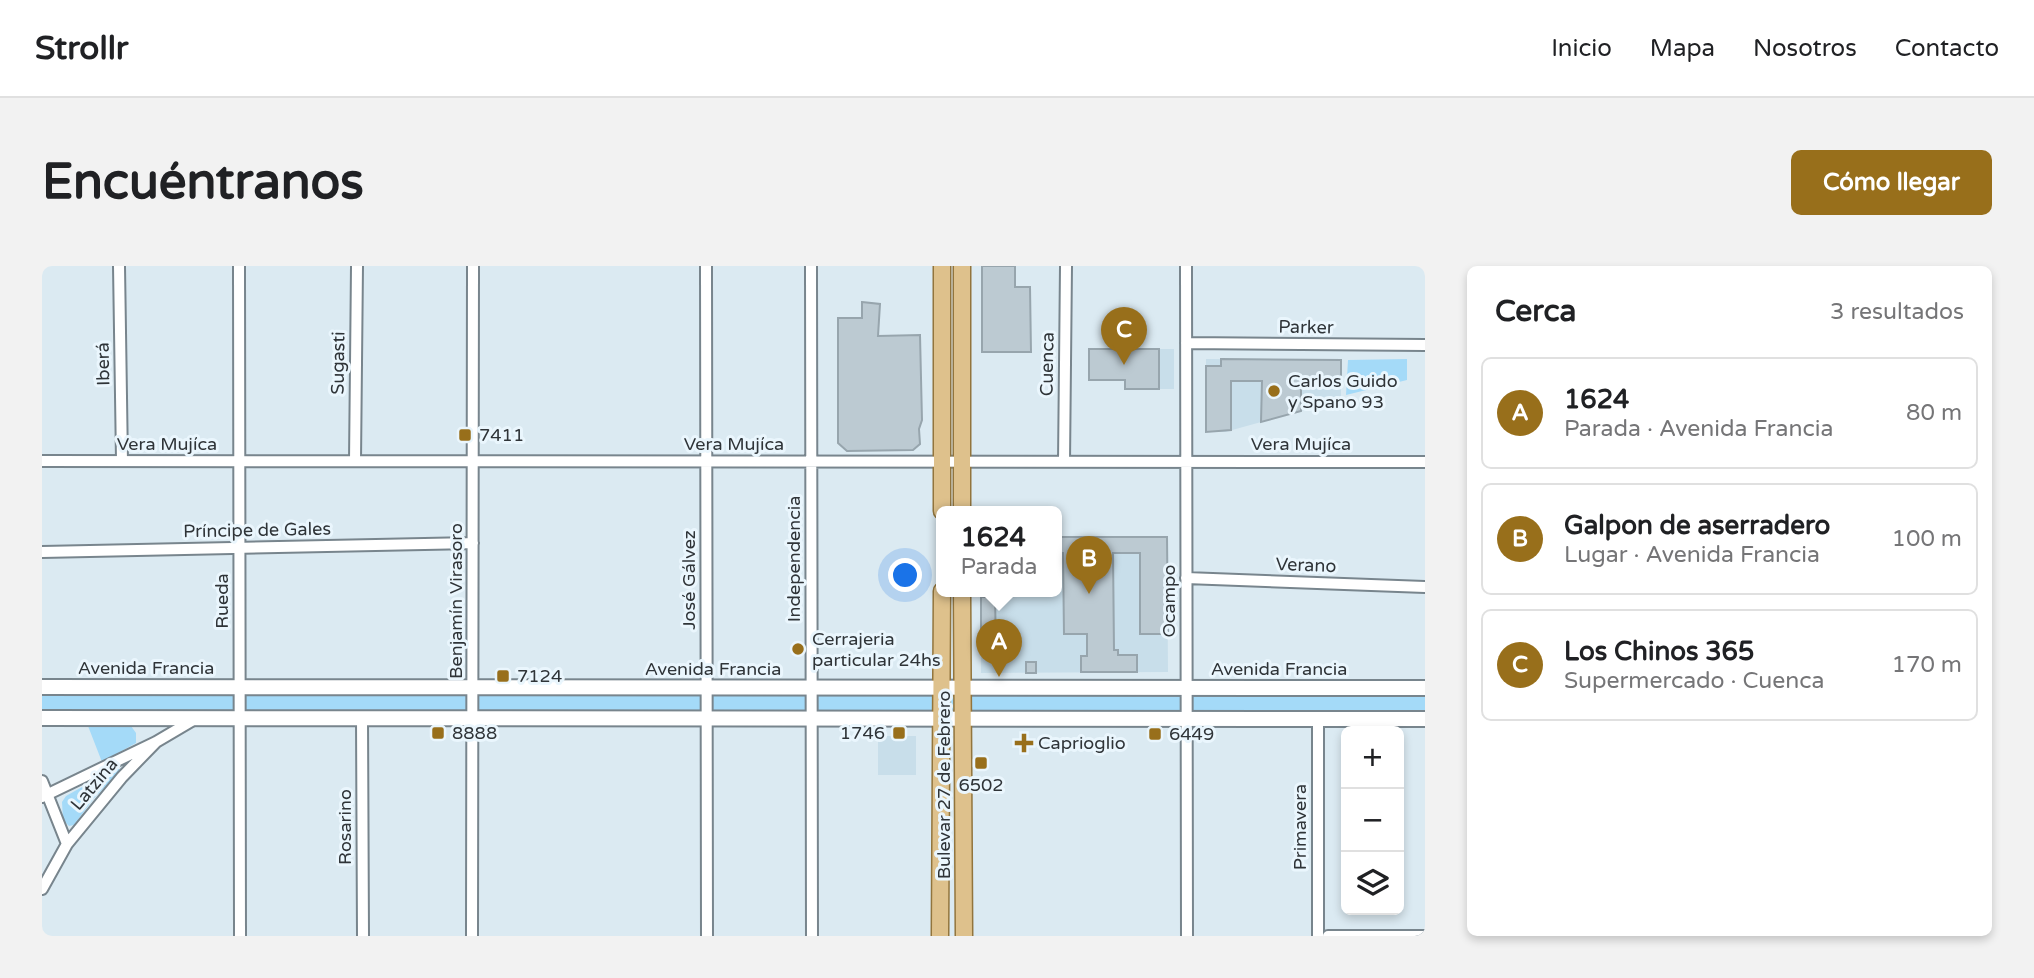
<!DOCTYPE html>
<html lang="es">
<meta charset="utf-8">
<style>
body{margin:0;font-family:"Varela Round",sans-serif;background:#f2f2f2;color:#202124}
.controls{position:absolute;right:21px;bottom:21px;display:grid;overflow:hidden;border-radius:10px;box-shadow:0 4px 10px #0003}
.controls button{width:63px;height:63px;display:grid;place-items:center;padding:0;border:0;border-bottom:2px solid #e0e0e0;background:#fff;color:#202124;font:35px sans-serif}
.you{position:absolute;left:864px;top:310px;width:24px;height:24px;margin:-18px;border:5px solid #fff;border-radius:50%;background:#1a73e8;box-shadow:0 0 0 10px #1a73e833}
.badge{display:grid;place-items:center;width:46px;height:46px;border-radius:50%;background:#986f1b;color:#fff;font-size:23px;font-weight:700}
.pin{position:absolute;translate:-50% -58px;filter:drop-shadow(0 2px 4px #0008)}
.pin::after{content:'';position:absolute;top:37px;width:24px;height:21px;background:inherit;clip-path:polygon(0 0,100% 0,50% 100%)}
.popup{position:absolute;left:894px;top:240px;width:126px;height:91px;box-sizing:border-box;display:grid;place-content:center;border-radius:10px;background:#fff;filter:drop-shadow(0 2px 5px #0005);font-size:23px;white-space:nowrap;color:#757577}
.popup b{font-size:26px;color:#202124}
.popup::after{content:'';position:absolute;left:50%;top:100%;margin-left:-14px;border:14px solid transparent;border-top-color:#fff}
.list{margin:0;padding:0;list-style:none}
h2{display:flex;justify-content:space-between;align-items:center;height:91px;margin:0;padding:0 28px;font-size:30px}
h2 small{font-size:23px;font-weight:400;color:#757577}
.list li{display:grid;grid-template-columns:46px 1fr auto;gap:21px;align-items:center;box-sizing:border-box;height:112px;margin:0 14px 14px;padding:0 14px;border:2px solid #e0e0e0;border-radius:10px}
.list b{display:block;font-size:26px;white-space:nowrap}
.list p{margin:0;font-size:23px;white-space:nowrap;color:#757577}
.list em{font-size:23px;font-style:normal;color:#757577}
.icon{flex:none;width:38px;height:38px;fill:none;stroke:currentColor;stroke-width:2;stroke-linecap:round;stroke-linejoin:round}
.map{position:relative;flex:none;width:1383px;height:670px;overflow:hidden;border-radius:10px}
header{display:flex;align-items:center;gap:42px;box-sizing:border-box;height:98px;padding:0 35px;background:#fff;border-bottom:2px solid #e0e0e0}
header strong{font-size:33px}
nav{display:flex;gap:38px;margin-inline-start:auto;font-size:24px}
.intro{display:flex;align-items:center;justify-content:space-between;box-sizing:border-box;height:168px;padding:0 42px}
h1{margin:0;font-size:49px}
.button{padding:18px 32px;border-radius:10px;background:#986f1b;color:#fff;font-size:24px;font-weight:700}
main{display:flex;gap:42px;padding:0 42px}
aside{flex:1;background:#fff;border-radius:10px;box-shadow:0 4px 10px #0003}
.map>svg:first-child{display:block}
.built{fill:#c8deea}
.green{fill:#a4daf8}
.building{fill:#bccad2;stroke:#97a5ad;stroke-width:2}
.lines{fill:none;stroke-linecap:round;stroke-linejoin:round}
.street-casing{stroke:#78858d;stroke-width:14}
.secondary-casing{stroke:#78858d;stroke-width:18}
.primary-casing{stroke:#92753d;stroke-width:19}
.street{stroke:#fff;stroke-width:10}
.secondary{stroke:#fff;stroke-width:14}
.primary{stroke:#dec18c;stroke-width:16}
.poi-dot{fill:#986f1b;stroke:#eaf6fd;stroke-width:2.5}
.labels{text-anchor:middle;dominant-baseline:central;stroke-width:6;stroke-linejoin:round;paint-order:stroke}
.street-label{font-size:18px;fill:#2f3438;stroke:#eaf6fd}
.poi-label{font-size:18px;fill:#2f3438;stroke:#eaf6fd;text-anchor:start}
</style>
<header>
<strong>Strollr</strong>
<nav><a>Inicio</a><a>Mapa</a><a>Nosotros</a><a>Contacto</a></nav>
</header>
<div class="intro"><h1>Encuéntranos</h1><a class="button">Cómo llegar</a></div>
<main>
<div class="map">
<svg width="1383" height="670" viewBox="0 0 1383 670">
<rect width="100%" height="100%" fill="#dbeaf2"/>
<path class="built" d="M1047,83H1132V123H1083V114H1047Z
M1164,93L1299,94V134L1183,166H1164Z
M1015,271H1125L1126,406L939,407V325H1015Z
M836,470H874V509H836Z"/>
<path class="green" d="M1365,93V114L1304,129L1306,94Z
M0,421L1383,422V453L0,452Z
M46,460H89L94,467V477L60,496Z
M74,502L77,503V507L52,532L32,559L27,560L21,554L20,536L24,530Z"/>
<path class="building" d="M940,0H973V21H988L989,86H940Z
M820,36L838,38L836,70L878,69L880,154L877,163L878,178L871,184L805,185L796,177V52H820Z
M1047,83H1117V123H1083V114H1047Z
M1179,93L1299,94V115H1259V145L1219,156L1220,115H1189V164L1164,166V100H1179Z
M1015,271H1125L1126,368H1098V287H1071L1072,384H1076V389H1095V406H1039V390H1045V368H1022L1021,287H1015Z
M939,331H953L954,383H939Z
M984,396H994V407H984Z"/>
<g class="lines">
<g class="street-casing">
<path id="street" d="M77,0L80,195
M197,0L198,670
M664,0L665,670
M769,0L770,670
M1144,0L1145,670
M1144,77L1383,79
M0,195L1383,196
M313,195L315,0
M1022,196L1024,0
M0,286L431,277
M1144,312L1383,321
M320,452L321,670
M1276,453V670
M0,515L25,578
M0,531L114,476L153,453
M0,623L25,578L80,511L114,476
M430,670L431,0
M1286,670H1383"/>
</g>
<g class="secondary-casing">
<path id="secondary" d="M0,421L1383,422
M0,452L1383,453"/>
</g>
<g class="primary-casing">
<path id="primary" d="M900,0V245
M920,0V245
M920,325L922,670
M898,670L900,325"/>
</g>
<use href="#street" class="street"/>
<use href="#secondary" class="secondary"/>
<use href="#primary" class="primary"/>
</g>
<g class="poi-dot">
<circle cx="1232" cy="125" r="7"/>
<rect x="416" y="162" width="14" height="14" rx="3.5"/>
<circle cx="756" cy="383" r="7"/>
<rect x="454" y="403" width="14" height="14" rx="3.5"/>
<rect x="389" y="460" width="14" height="14" rx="3.5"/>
<rect x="850" y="460" width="14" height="14" rx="3.5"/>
<rect x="1106" y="461" width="14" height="14" rx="3.5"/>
<path d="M978.5 466.5h7v7h7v7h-7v7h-7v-7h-7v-7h7z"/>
<rect x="932" y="490" width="14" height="14" rx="3.5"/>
</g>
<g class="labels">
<g class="street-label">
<text transform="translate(1264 61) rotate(1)">Parker</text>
<text transform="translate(296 97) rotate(-89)">Sugasti</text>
<text transform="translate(61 98) rotate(-91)">Iberá</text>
<text transform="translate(1005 98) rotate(-89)">Cuenca</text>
<text x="125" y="178">Vera Mujíca</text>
<text x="692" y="178">Vera Mujíca</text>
<text x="1259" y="178">Vera Mujíca</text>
<text transform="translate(215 264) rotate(-1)">Príncipe de Gales</text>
<text transform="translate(752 293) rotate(-90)">Independencia</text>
<text transform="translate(1264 299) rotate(2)">Verano</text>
<text transform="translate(647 314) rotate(-90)">José Gálvez</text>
<text transform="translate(180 335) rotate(-90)">Rueda</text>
<text transform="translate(414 335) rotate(-90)">Benjamín Virasoro</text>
<text transform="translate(1127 335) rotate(-90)">Ocampo</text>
<text x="104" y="402">Avenida Francia</text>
<text x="671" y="403">Avenida Francia</text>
<text x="1237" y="403">Avenida Francia</text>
<text transform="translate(52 518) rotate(-50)">Latzina</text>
<text transform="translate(902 519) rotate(-90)">Bulevar 27 de Febrero</text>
<text transform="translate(303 561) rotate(-90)">Rosarino</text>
<text transform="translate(1258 561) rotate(-90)">Primavera</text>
</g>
<g class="poi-label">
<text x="1246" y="115">Carlos Guido<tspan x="1246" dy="21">y Spano 93</tspan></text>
<text x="437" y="169">7411</text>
<text x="770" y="373">Cerrajeria<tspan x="770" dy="21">particular 24hs</tspan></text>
<text x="475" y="410">7124</text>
<text x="410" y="467">8888</text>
<text x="843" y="467" text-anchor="end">1746</text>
<text x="1127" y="468">6449</text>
<text x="996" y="477">Caprioglio</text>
<text x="939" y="519" text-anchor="middle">6502</text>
</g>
</g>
</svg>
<div class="controls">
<button>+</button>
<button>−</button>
<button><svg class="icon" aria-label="layers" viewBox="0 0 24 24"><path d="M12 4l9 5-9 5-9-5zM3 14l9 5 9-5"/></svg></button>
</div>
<div class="you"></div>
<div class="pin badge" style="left:957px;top:411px">A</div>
<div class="popup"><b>1624</b>Parada</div>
<div class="pin badge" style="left:1047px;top:328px">B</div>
<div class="pin badge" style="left:1082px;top:99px">C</div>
</div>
<aside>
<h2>Cerca<small>3 resultados</small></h2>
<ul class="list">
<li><span class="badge">A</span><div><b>1624</b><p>Parada · Avenida Francia</p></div><em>80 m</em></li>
<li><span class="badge">B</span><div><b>Galpon de aserradero</b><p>Lugar · Avenida Francia</p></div><em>100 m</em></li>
<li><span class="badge">C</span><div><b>Los Chinos 365</b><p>Supermercado · Cuenca</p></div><em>170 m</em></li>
</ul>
</aside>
</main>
